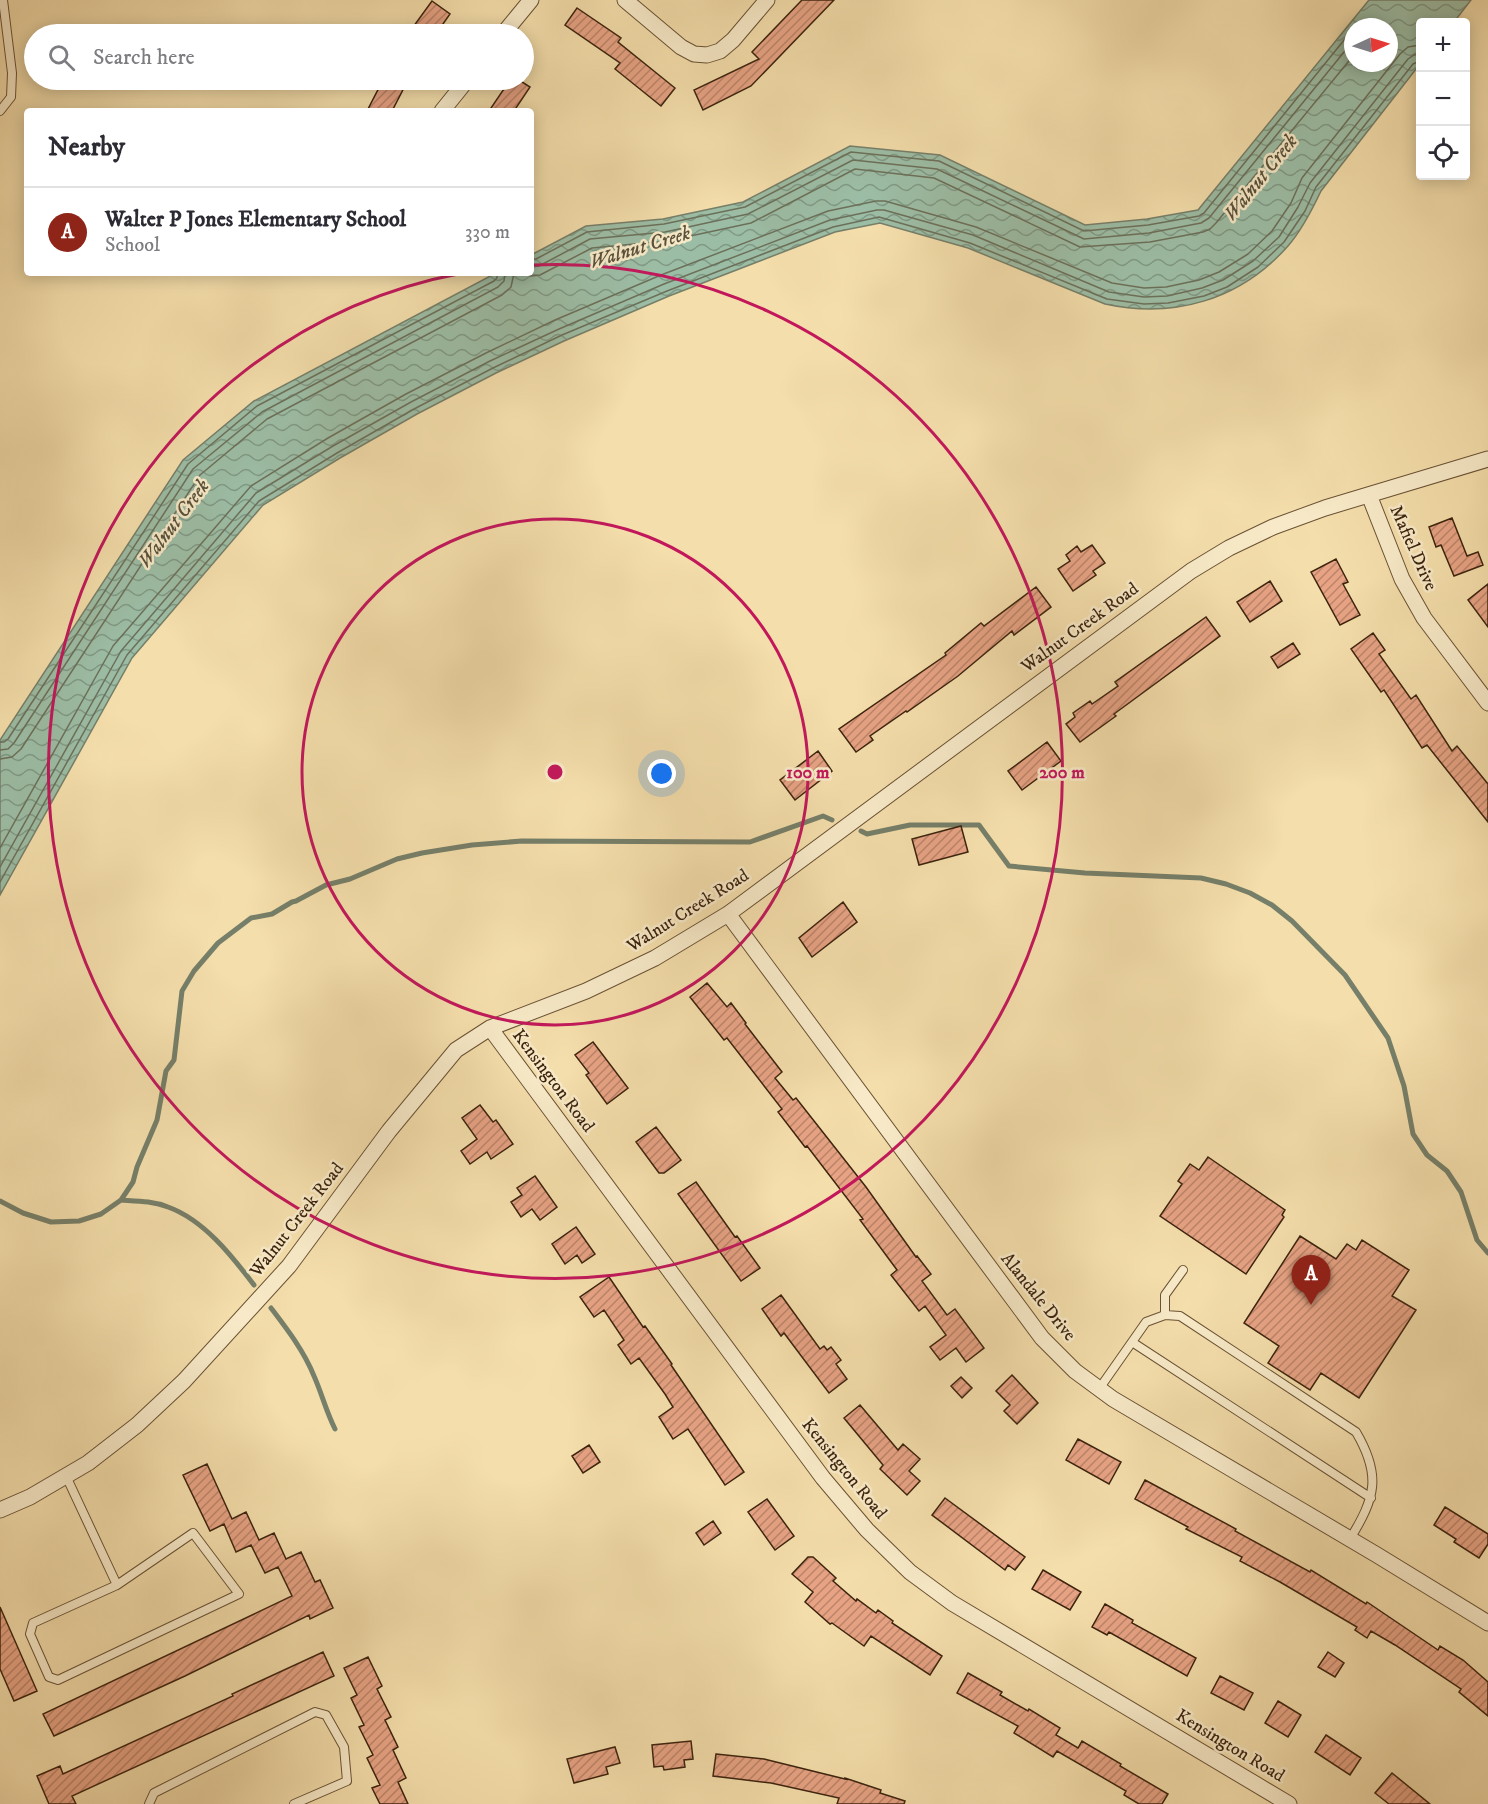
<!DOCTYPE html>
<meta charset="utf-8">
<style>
body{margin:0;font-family:"IM FELL DW Pica",serif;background:#f2f2f3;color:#2b2b33}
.controls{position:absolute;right:18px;top:18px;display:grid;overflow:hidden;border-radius:6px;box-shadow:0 3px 15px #0003}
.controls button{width:54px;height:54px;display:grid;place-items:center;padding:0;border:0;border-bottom:2px solid #e1e1e2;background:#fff;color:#2b2b33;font:30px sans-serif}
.compass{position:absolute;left:1344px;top:18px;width:54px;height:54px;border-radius:50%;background:#fff;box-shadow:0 3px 15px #0003;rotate:86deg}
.you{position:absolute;left:662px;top:774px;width:21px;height:21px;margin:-15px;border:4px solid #fff;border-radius:50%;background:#1a73e8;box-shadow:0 0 0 9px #1a73e833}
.badge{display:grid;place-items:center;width:39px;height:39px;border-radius:50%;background:#8f2418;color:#fff;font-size:20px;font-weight:700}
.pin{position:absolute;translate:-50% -50px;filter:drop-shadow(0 2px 3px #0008)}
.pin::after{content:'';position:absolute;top:32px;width:21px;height:18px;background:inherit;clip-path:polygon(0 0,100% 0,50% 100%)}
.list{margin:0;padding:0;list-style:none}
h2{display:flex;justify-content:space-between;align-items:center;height:78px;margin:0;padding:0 24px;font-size:26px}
h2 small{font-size:20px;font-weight:400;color:#7c7c81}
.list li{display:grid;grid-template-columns:39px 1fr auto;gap:18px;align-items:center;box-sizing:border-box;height:90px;padding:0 24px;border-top:2px solid #e1e1e2}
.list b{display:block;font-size:22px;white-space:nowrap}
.list p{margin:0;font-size:20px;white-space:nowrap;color:#7c7c81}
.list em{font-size:20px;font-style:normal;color:#7c7c81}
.icon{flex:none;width:33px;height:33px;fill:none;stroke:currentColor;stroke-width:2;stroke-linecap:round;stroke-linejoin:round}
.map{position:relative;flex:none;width:1488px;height:1804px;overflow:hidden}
.search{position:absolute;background:#fff;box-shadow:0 3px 15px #0003;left:24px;top:24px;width:510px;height:66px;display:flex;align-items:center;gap:15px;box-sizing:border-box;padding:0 21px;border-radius:33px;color:#7c7c81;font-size:22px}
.panel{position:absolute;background:#fff;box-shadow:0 3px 15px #0003;left:24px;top:108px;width:510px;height:168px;border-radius:6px}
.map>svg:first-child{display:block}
.water{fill:url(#water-waves);stroke:#767f69;stroke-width:1.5;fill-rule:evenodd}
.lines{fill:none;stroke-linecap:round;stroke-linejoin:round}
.shore{stroke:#6c705a;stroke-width:1.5}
.stream{stroke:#767f69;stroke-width:5}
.building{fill:url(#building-hatch);stroke:#3c230e;stroke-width:1.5}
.lane-casing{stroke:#6a5235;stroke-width:10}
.street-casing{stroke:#6a5235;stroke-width:17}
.lane{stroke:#f8eac8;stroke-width:8}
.street{stroke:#f8eac8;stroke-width:15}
.ring{fill:none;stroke:#c2185b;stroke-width:3}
.labels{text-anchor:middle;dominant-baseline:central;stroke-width:5;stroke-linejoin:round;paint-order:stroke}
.street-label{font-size:18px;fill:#3c230e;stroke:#f8eac8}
.water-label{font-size:20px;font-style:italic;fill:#59513b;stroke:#f8eac8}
.centre{fill:#c2185b;stroke:#f8eac8;stroke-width:3}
.ring-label{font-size:18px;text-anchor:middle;font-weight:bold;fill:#c2185b;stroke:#f8eac8;stroke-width:5;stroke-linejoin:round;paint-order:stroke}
</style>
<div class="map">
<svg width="1488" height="1804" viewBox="0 0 1488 1804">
<defs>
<pattern id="water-waves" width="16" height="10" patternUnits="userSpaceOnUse" patternTransform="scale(1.5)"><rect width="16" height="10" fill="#9cbda5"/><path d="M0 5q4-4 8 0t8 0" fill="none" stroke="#809985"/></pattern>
<pattern id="building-hatch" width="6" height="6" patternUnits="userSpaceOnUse" patternTransform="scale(1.5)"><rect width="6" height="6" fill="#e7a384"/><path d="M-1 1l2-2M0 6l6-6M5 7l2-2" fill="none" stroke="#bc846a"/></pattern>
</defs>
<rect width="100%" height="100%" fill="#f4deab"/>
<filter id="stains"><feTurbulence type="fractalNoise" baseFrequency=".00333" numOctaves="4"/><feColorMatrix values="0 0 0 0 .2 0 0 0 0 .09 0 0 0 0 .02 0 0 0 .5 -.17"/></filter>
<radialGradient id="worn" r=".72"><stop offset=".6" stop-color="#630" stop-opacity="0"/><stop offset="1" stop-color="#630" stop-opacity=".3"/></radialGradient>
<path class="water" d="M1369,0H1471L1454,22H1420V64L1321,191C1312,210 1302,230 1288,246C1240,300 1174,319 1105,304L968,248L880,223L835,232L669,296L564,341L496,373L417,414L340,458L263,505L132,658L0,895V740L183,460L254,401L496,273H531V255L586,226L663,219L743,202L850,146L940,155L1085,225L1147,219L1198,210ZM1353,27H1389V63H1353Z"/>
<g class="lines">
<path class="shore" d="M531,259H536L587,232L664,224L745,207L851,152L939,161L1084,231L1148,225L1199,216L1204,213L1353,29
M531,267L539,266L590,239L665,232L748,214L853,160L937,169L1084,239L1149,233L1201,223L1209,218L1353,41
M521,273L531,276L540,275L592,248L667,241L751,223L855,169L934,178L1080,247L1150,242L1203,232L1210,229L1216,223L1353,56
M0,742H4L8,739L188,464L257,406L494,281L497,278V273
M0,750L8,749L14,743L193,469L262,412L498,287L504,281L505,273
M0,759L12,757L21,749L200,475L267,419L502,295L511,287L514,273
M0,848L113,646L251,486L328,438L406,394L486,353L555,320L661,275L828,211L876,201H885L976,227L1112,283L1144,288L1166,287L1199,280L1219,272L1248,254L1272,231L1291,203L1302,178L1400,54L1408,47L1420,45
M0,867L121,651L256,493L333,446L411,402L490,361L559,329L664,284L830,220L877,210H884L973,235L1109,292L1144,297L1167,296L1202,288L1223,280L1253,261L1279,237L1298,207L1310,183L1408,59L1414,55L1420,54
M0,882L127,655L259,501L337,453L414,409L493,368L562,335L667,291L833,227L879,217L970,243L1107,299L1144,304L1168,303L1204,296L1227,287L1258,267L1284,242L1305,211L1316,187L1413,64L1420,61"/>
<path class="stream" d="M861,831L867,834L910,825H979L1009,866L1085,873L1201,878L1226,884L1250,893L1272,905L1292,921L1345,975L1388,1038L1404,1086L1413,1134L1427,1155L1447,1171L1461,1192L1477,1240L1488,1253
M121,1200C137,1201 153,1201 168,1207C204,1220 232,1256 254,1285
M0,1201L23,1213L51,1222L79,1221L101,1214L121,1200L133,1182L137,1167L157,1120L166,1071L174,1060L182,991L194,971L218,943L251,918L272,914L292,902L296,901L326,885L350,879L397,859L422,853L472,845L522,841L750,842L823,816L832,820
M271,1308C287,1329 304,1351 314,1376C322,1394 326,1411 335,1429"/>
</g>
<path class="building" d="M802,0H834L751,86L703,110L694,90L759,59L752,52Z
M432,1L450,14L436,34H408Z
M577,8L621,38L618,42L675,88L661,106L615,69L620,63L565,25Z
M383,80H408L392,111H367Z
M510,80H519L530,87L514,111H489Z
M1452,518L1467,556L1478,552L1483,565L1454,576L1441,545L1436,547L1429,527Z
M1092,545L1105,563L1093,571L1096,575L1073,591L1058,569L1070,561L1066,555L1077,546L1081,552Z
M1336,559L1348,582L1343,584L1360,615L1340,625L1311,572Z
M1270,581L1282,601L1250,622L1237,602Z
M1488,584V627L1468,600Z
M1036,587L1051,607L1014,635L1012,631L958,676L907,712L906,711L870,736L873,740L856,752L839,729L946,655L945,653L981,623L984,626Z
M1206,617L1220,636L1114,714L1116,716L1080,742L1066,724L1075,717L1073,713L1090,701L1092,704L1118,686L1115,682Z
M1373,633L1385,650L1379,654L1411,699L1416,695L1452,751L1457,746L1488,784V822L1427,745L1422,748L1384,690L1381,692L1351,649Z
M1293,643L1300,654L1278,668L1271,657Z
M1047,742L1061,761L1022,790L1008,771Z
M818,751L832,771L795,800L780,780Z
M961,826L968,852L919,865L912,839Z
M843,902L857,922L812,957L799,938Z
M707,983L727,1007L731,1003L746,1023L745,1024L782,1072L775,1078L793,1100L796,1098L866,1187L916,1257L917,1256L931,1274L922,1281L947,1315L955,1309L984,1348L966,1362L956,1348L940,1360L930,1347L946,1335L925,1306L919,1311L891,1275L897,1270L860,1220L863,1219L807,1146L805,1147L778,1112L782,1109L727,1038L724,1040L690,997Z
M593,1042L628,1088L607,1104L586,1075L589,1073L575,1055Z
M480,1105L493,1122L496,1120L513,1144L491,1159L487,1152L470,1164L461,1151L477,1139L462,1118Z
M656,1127L681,1160L664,1173H659L636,1142Z
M1208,1157L1285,1210L1282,1215L1284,1217L1246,1274L1160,1216L1182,1184L1178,1181L1190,1164L1199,1170Z
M535,1176L557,1207L540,1220L532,1209L521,1217L511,1202L522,1195L517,1188Z
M696,1182L735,1237L737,1236L760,1268L741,1281L678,1194Z
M576,1227L595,1254L582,1263L577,1255L565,1264L552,1244Z
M1300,1236L1336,1259L1347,1244L1356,1250L1362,1240L1409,1270L1392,1296L1416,1310L1359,1398L1321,1373L1310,1390L1268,1363L1279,1346L1244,1323Z
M609,1277L643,1327L645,1326L672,1364L671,1365L744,1472L725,1485L688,1429L673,1439L659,1417L673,1407L665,1394L639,1358L631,1364L618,1345L624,1340L604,1310L594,1317L580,1297Z
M781,1295L820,1349L824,1346L827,1350L831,1347L841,1360L836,1364L847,1379L829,1393L784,1333L781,1336L762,1309Z
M1012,1375L1038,1403L1017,1424L1004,1411L1010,1405L996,1391Z
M961,1377L972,1388L962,1398L951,1386Z
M860,1405L898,1450L903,1444L920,1459L909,1471L920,1481L907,1495L880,1469L883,1465L844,1418Z
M1078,1439L1121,1462L1109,1484L1066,1460Z
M589,1445L600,1462L583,1473L572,1456Z
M207,1464L232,1519L246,1512L259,1540L274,1533L286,1559L301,1552L315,1582L320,1580L333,1608L310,1619L309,1615L185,1676L54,1736L43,1714L292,1596L278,1567L265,1573L251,1545L236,1552L224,1524L210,1531L183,1475Z
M1145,1480L1236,1529L1235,1531L1310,1572L1311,1570L1366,1604L1367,1602L1438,1650L1440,1646L1463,1660L1488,1682V1716L1459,1692L1461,1689L1395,1645L1371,1631L1367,1638L1355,1630L1357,1627L1280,1582L1240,1561L1242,1557L1186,1529L1188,1527L1135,1499Z
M945,1498L1025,1557L1015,1570L1008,1565L1005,1570L932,1515Z
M767,1499L794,1536L775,1550L748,1512Z
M1445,1507L1488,1534V1544L1479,1558L1454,1542L1456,1539L1434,1525Z
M713,1521L721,1533L704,1545L696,1533Z
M808,1557H813L836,1578L833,1581L856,1601L857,1599L876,1613L878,1610L893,1621L892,1623L942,1656L930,1675L871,1636L864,1646L832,1623L830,1624L805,1602L813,1592L792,1574Z
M1043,1570L1081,1592L1070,1610L1032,1589Z
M1105,1604L1133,1620L1132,1623L1196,1658L1187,1676L1109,1632L1107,1635L1092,1627Z
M0,1607L37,1691L14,1701L0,1669Z
M323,1652L334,1676L72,1796L76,1804H49L37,1776L60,1766L63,1774L233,1696L232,1694Z
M1328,1652L1344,1663L1335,1677L1318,1667Z
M368,1657L382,1686L377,1689L391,1717L385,1720L398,1747L393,1750L406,1778L398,1782L408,1804H380L372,1788L380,1785L367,1758L373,1755L359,1727L364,1725L351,1698L357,1695L344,1668Z
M968,1673L1002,1692L1000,1695L1028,1711L1029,1709L1060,1728L1056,1735L1078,1748L1082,1741L1121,1764L1120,1766L1168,1794L1162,1804H1139L1124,1795L1126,1791L1057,1751L1053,1757L1014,1733L1018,1726L957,1693Z
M1220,1676L1253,1693L1244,1710L1211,1693Z
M1278,1701L1301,1715L1288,1737L1265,1723Z
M1326,1735L1361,1758L1350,1775L1315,1752Z
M691,1741L693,1759L684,1760L685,1767L664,1770L663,1766L654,1767L652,1745Z
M615,1747L620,1763L606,1767L608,1774L574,1783L567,1759Z
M716,1754L764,1759L845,1779V1778L881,1790L880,1793L905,1801L904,1804H837L839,1798L771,1783L713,1776Z
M1392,1773L1430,1804H1389L1375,1793Z"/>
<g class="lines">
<g class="lane-casing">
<path id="lane" d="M0,111L11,97L12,73L3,0
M1165,1315V1295L1183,1270
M1132,1342L1371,1498
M1099,1389L1146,1322L1165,1315L1180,1316L1356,1432C1382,1476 1375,1498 1350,1539
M66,1476L117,1585L33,1623L30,1634L49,1677L58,1680L239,1594L193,1533L117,1585
M149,1804L154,1793L315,1712L326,1715L344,1747L347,1781L294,1804"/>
</g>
<g class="street-casing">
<path id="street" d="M625,0L681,47L694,54L707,55L720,51L733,40L767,0
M503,34L531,0
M442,111L467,80
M1369,495L1402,579L1424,618L1488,703
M728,914L1042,1338L1075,1371L1113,1399L1377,1555L1488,1623
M490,1028L823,1478L867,1530L910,1572L952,1603L1289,1804
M0,1510L30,1497L88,1463L137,1425L184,1381L289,1266L389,1131L456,1050L490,1028L586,991L655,958L728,914L1191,571L1229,548L1273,527L1325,508L1488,459"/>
</g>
<use href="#lane" class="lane"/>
<use href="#street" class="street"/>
</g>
<g class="ring">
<circle cx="555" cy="772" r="253"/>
<path d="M533 265A507 507 0 1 1 463 273"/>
</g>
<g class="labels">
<g class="street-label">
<text transform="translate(1413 548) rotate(66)">Mafiel Drive</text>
<text transform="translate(1080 628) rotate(-36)">Walnut Creek Road</text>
<text transform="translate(688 911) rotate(-32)">Walnut Creek Road</text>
<text transform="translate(553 1081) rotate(53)">Kensington Road</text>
<text transform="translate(297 1220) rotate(-52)">Walnut Creek Road</text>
<text transform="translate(1038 1297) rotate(51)">Alandale Drive</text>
<text transform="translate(844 1469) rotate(51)">Kensington Road</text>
<text transform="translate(1230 1746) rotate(31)">Kensington Road</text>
</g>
<g class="water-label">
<text transform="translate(1261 178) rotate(-51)">Walnut Creek</text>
<text transform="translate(640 248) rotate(-17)">Walnut Creek</text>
<text transform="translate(174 524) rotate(-53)">Walnut Creek</text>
</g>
</g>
<circle cx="555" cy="772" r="9" class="centre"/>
<g class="ring-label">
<text x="808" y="778">100 m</text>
<text x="1062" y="778">200 m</text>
</g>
<rect width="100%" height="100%" filter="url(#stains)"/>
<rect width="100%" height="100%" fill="url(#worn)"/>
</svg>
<div class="controls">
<button>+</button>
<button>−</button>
<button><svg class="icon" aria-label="locate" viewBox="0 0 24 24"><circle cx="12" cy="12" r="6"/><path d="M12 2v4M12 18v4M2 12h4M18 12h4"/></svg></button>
</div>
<svg class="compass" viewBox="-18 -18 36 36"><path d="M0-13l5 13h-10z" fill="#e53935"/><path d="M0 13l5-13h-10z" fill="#7c7c81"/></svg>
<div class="you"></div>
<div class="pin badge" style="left:1311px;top:1305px">A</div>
<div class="search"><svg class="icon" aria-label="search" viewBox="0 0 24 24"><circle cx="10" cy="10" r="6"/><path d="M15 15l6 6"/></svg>Search here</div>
<section class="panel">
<h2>Nearby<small></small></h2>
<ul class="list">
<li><span class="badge">A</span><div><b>Walter P Jones Elementary School</b><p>School</p></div><em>330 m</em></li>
</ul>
</section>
</div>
